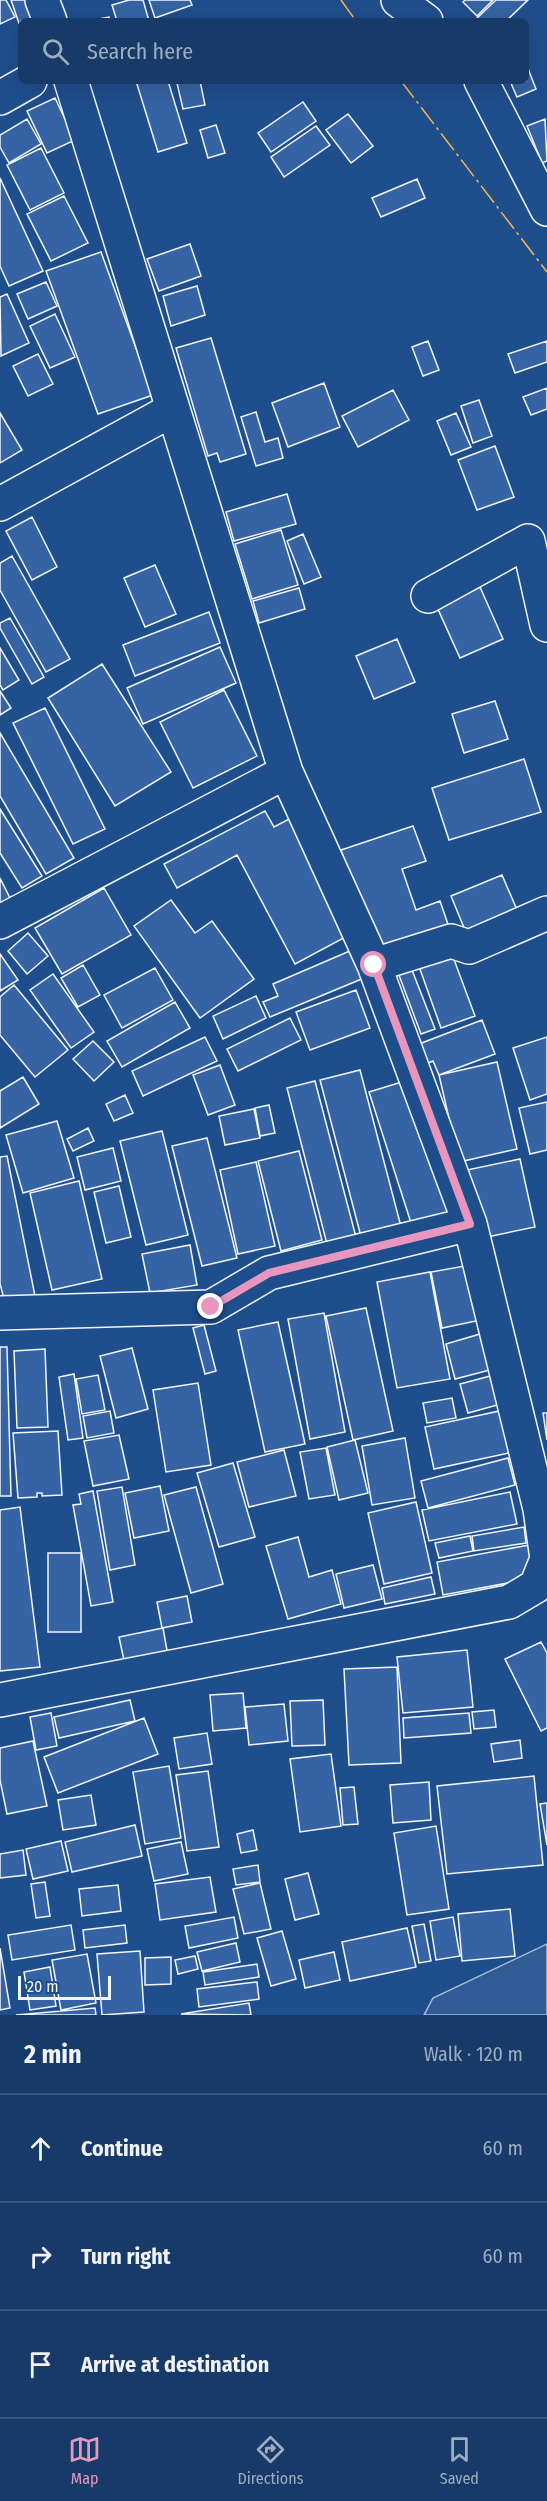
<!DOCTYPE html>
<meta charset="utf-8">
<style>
body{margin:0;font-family:"Fira Sans Condensed",sans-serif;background:#244571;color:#f1f3f6}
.scale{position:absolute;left:18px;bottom:15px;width:93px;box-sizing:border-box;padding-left:6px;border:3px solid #f2f6ff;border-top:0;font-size:16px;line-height:21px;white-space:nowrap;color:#f2f6ff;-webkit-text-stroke:4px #1f4e8c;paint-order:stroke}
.stop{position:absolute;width:18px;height:18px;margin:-14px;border:4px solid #e797bd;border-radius:50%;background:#fff}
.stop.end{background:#e797bd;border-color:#fff;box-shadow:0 2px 6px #0008}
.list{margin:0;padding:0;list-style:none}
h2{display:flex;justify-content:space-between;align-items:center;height:78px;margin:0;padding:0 24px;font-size:26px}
h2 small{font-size:20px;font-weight:400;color:#9eadc0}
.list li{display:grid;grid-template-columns:39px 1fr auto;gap:18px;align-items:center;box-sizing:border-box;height:108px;padding:0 24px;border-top:2px solid #36547d}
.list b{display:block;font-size:22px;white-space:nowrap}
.list em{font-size:20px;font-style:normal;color:#9eadc0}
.icon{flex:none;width:33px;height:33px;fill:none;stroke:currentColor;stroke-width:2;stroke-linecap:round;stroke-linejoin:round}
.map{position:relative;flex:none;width:547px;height:2015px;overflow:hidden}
.search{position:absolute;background:#173a69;box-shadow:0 6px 24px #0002;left:18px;right:18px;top:18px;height:66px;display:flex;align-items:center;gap:15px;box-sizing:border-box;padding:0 21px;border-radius:9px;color:#9eadc0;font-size:22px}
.sheet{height:402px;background:#173a69}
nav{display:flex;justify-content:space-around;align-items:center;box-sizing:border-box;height:84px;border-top:2px solid #36547d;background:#173a69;font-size:16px;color:#9eadc0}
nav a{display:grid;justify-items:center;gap:3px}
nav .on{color:#e797bd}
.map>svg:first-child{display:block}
.green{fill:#305b95;stroke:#a8bbd7;stroke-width:1.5}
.building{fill:#3563a3;stroke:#f2f6ff;stroke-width:1.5}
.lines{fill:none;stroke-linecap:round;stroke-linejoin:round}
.minor-casing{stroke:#f2f6ff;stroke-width:36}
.minor{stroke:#1f4e8c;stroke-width:33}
.power{stroke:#ffb74d;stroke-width:1.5;stroke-dasharray:21 4.5 3 4.5;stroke-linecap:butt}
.route{stroke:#e797bd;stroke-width:8}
</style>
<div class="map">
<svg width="547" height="2015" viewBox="0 0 547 2015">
<rect width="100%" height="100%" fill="#1f4e8c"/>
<path class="green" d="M547,1944V2015H424L433,1998Z"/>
<path class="building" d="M0,0H6L15,17L0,24Z
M11,0H33L41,21H21V29Z
M129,0H143L149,21H117L112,5Z
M149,0H190L192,5L155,18Z
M465,0H493L477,16L463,2Z
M496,0H528L506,21H474Z
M109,17L110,21H88Z
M527,66L536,89L517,97L510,81H526Z
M136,81H168L187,143L158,152Z
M186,81H200L205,105L183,109L177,83Z
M55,98L75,140L47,153L27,111Z
M303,102L316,121L271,152L258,133Z
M348,114L373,146L351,163L326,130Z
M27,119L41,144L9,163L0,147V135Z
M545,119L547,161L542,163L527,126Z
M216,125L225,153L208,158L200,130Z
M316,126L330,145L284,177L271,157Z
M41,148L64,193L30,210L7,165Z
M0,178L43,271L9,286L0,266Z
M417,179L425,198L381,217L372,198Z
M64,196L88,243L51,261L27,214Z
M190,244L201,276L159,291L147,259Z
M101,252L153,395L98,414L46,271Z
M46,282L57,306L28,319L17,294Z
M197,286L205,315L171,326L163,296Z
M7,294L29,343L1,356L0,297Z
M55,314L75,357L50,368L30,326Z
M211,338L246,454L220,462L217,453L208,456L176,348Z
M428,341L439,370L423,376L412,347Z
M547,341V362L515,373L508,354Z
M38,354L53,384L28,396L13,366Z
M324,383L340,427L288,447L272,403Z
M547,388V409L531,415L523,397Z
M393,390L409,420L358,447L342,416Z
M479,400L492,436L473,443L461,406Z
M256,412L265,442L278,438L283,458L256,466L241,417Z
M0,413L22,450L0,463Z
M456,413L471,447L451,455L437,421Z
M495,446L514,497L477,510L458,460Z
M287,494L296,524L234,541L226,512Z
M32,517L57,567L32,580L6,531Z
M281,530L298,585L252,599L235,544Z
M303,534L321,577L304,584L287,541Z
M12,556L70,659L46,672L0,590V563Z
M155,565L176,614L145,627L124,578Z
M480,587L503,639L460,658L437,607Z
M299,588L305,609L259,623L253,601Z
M209,612L220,643L135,676L123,645Z
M10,618L44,677L32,684L0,628V623Z
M397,639L415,682L374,699L356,656Z
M220,647L236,683L143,724L127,688Z
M0,648L19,680L3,690L0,685Z
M102,664L171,772L115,806L48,698Z
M224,690L257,756L193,788L160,722Z
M0,691L11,708L0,715Z
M495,701L508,739L464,753L452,714Z
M45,708L105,829L73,844L13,723Z
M0,733L74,858L46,874L0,796Z
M524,759L541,812L449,840L432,788Z
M0,809L42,876L22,888L0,853Z
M265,811L274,827L291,818L353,933L295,964L237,855L177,888L164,864Z
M413,826L426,861L402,869L416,910L440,901L451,933L378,958L341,850Z
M502,875L521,919L469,940L451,896Z
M0,878L11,900L0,906Z
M104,888L131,935L62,974L35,928Z
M171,900L195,933L212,921L254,979L200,1018L134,926Z
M28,933L48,956L27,974L8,951Z
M449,946L475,1016L441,1028L416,958Z
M352,950L364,978L270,1017L263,1002L278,996L273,984Z
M0,954L18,980L0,991Z
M83,965L100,995L78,1007L61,978Z
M410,965L435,1029L421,1034L397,970Z
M155,968L173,1000L122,1028L104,995Z
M53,974L94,1032L71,1048L30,990Z
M14,985L68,1050L35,1077L0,1035V997Z
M356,990L370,1028L310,1050L296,1012Z
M256,996L266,1018L223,1039L213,1016Z
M175,1002L190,1028L122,1067L107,1041Z
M290,1018L301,1040L238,1071L227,1049Z
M482,1020L495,1054L439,1075L433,1061L426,1064L419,1044Z
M205,1037L217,1061L143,1096L132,1071Z
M547,1037V1094L530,1100L513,1048Z
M93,1041L114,1062L94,1081L73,1059Z
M497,1062L517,1149L459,1162L439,1075Z
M220,1065L235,1105L208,1115L193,1075Z
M360,1070L404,1238L364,1248L320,1080Z
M23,1077L39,1104L0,1128V1091Z
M315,1081L357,1241L328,1248L287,1088Z
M405,1081L449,1217L413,1229L369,1092Z
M125,1095L133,1113L114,1121L106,1104Z
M547,1102V1150L530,1154L519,1108Z
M269,1105L275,1133L260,1136L255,1108Z
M254,1109L260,1138L225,1145L219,1116Z
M57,1121L74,1178L23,1193L6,1135Z
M88,1128L94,1141L73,1151L67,1139Z
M162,1131L188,1235L146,1245L120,1141Z
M207,1138L237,1258L202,1266L172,1146Z
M113,1148L121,1181L85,1190L77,1157Z
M299,1151L322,1240L281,1251L258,1161Z
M7,1156L36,1301L6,1306L0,1284V1157Z
M520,1159L535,1227L482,1238L467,1170Z
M256,1162L275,1246L238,1254L220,1170Z
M79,1181L102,1279L52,1290L30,1193Z
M119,1186L131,1237L106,1243L94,1192Z
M190,1245L197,1285L150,1293L142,1254Z
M470,1265L481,1320L442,1328L431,1272Z
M430,1272L450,1379L397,1388L377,1282Z
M366,1308L393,1431L353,1440L326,1316Z
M324,1313L345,1432L310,1439L288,1319Z
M278,1322L305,1444L265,1452L238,1330Z
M204,1325L216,1371L205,1374L193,1328Z
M480,1334L490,1370L455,1379L446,1344Z
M0,1347H7L11,1496H0Z
M132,1348L148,1409L116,1418L100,1356Z
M45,1349L48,1427L17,1428L14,1351Z
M74,1374L83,1438L68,1440L59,1377Z
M98,1375L105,1410L82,1414L76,1379Z
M494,1375L501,1404L468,1413L460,1384Z
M198,1383L211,1465L166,1472L153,1390Z
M452,1398L456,1418L427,1423L423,1403Z
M504,1410L514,1452L434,1469L425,1427Z
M110,1411L114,1433L87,1438L83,1416Z
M543,1413H547V1440Z
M58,1431L62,1495L42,1496V1493H37V1497L18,1498L13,1433Z
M119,1435L129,1479L93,1486L84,1441Z
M405,1438L415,1498L372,1505L362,1446Z
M355,1440L368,1493L339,1500L327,1447Z
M326,1448L335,1495L309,1499L300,1452Z
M284,1450L296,1496L249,1507L237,1462Z
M508,1458L515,1485L428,1508L421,1481Z
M233,1463L255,1537L219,1547L197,1473Z
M160,1486L169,1531L134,1538L125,1493Z
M122,1487L135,1565L110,1570L97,1491Z
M196,1487L223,1584L191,1593L164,1495Z
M93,1491L113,1602L91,1606L73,1505L81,1504L79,1494Z
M510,1492L517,1524L429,1541L422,1510Z
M416,1502L432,1573L384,1584L368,1513Z
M20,1507L40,1667L0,1671V1510Z
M524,1527L526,1543L474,1551L472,1536Z
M470,1536L473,1551L439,1558L435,1543Z
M298,1537L309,1577L332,1570L341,1604L288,1619L266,1546Z
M529,1545L535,1578L443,1595L437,1562Z
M48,1553H81V1632H48Z
M373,1565L382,1599L344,1608L336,1574Z
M431,1577L435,1594L385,1604L382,1588Z
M187,1596L192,1622L162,1628L157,1602Z
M163,1628L168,1656L125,1665L119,1637Z
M541,1642L547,1653V1728L541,1731L505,1659Z
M467,1650L473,1707L403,1713L397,1657Z
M397,1667L401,1763L349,1765L344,1669Z
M243,1693L246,1728L213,1731L210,1695Z
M130,1700L135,1721L59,1738L54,1717Z
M323,1700L325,1745L292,1746L290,1701Z
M284,1704L288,1741L249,1745L245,1707Z
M494,1710L496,1727L474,1729L472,1712Z
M51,1713L57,1746L36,1750L30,1717Z
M469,1713L471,1733L404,1738L403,1718Z
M144,1718L158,1754L58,1793L44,1757Z
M207,1733L212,1764L179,1769L174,1738Z
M520,1740L522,1758L494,1762L491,1744Z
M33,1741L47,1806L7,1814L0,1780V1748Z
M331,1754L341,1826L300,1832L290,1759Z
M169,1766L181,1838L145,1844L133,1772Z
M208,1771L219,1847L187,1851L176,1775Z
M534,1776L543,1865L447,1874L437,1786Z
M429,1782L431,1820L393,1823L390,1785Z
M354,1787L358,1824L343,1825L340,1788Z
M91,1795L96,1825L63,1830L58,1800Z
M547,1803V1845L540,1804Z
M135,1825L142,1856L72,1872L65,1842Z
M436,1826L449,1909L407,1915L394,1833Z
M253,1830L257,1850L241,1853L237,1834Z
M61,1841L68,1871L33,1879L26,1849Z
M181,1842L188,1874L154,1881L147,1849Z
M23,1850L26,1875L0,1878V1854Z
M258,1865L260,1882L236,1885L233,1869Z
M308,1873L319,1914L295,1920L285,1879Z
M210,1877L216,1912L160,1920L155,1884Z
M45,1882L50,1916L36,1918L31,1884Z
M260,1883L271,1929L244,1934L233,1889Z
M118,1885L121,1911L82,1916L79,1889Z
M510,1909L515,1956L462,1961L458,1914Z
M234,1917L238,1938L189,1948L185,1926Z
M453,1917L460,1956L436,1960L430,1921Z
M424,1924L431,1961L419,1963L412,1926Z
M71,1925L75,1950L12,1960L8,1935Z
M125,1925L127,1943L85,1948L83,1930Z
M407,1928L416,1967L350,1981L342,1942Z
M282,1931L296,1979L271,1986L257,1938Z
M236,1943L240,1962L202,1971L197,1952Z
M0,1948L10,2008L0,2010Z
M140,1951L144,2012L102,2015L97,1954Z
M334,1952L340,1980L305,1988L299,1960Z
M87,1954L96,2003L61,2010L52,1960Z
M195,1956L198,1969L178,1974L175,1960Z
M171,1957V1984L145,1985V1958Z
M257,1964L259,1977L205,1985L203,1972Z
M50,1967L56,2006L30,2010L24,1972Z
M257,1982L259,1999L199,2007L197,1989Z
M249,2003L251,2015L181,2014Z
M95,2008L96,2015H16Z"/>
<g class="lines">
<g class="minor-casing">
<path id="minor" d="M42,0L50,21
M398,0L426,21
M481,81L547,209
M0,98L30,81
M0,504L172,410
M428,596L528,541L547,625
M0,922L286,772
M374,965L451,941L469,947L547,913
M0,1313L211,1307L269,1273L470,1224
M0,1700L509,1602L536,1586L547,1559L540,1509L470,1224L374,965L286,772L71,81"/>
</g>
<use href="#minor" class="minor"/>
<path class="power" d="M341,0L356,21
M401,81L547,272"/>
</g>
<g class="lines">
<path class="route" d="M211,1307L269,1273L470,1224L374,965"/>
</g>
</svg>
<div class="scale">20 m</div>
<div class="stop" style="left:374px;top:965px"></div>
<div class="stop end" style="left:211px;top:1307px"></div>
<div class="search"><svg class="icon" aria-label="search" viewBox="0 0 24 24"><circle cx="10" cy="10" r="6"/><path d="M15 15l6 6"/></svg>Search here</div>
</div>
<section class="sheet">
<h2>2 min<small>Walk · 120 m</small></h2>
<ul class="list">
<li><svg class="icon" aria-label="ahead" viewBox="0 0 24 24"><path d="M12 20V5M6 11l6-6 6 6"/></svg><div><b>Continue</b></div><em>60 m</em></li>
<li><svg class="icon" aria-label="right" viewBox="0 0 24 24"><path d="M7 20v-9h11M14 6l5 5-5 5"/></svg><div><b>Turn right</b></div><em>60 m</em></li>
<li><svg class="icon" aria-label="arrive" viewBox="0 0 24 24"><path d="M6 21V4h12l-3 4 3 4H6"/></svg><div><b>Arrive at destination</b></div></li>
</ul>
</section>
<nav>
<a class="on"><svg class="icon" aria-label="map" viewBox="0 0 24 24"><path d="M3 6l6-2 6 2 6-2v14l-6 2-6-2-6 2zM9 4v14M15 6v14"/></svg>Map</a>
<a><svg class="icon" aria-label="directions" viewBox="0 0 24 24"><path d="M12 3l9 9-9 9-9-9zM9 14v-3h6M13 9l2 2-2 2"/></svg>Directions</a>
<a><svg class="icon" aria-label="saved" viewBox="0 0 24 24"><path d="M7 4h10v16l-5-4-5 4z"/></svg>Saved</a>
</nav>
